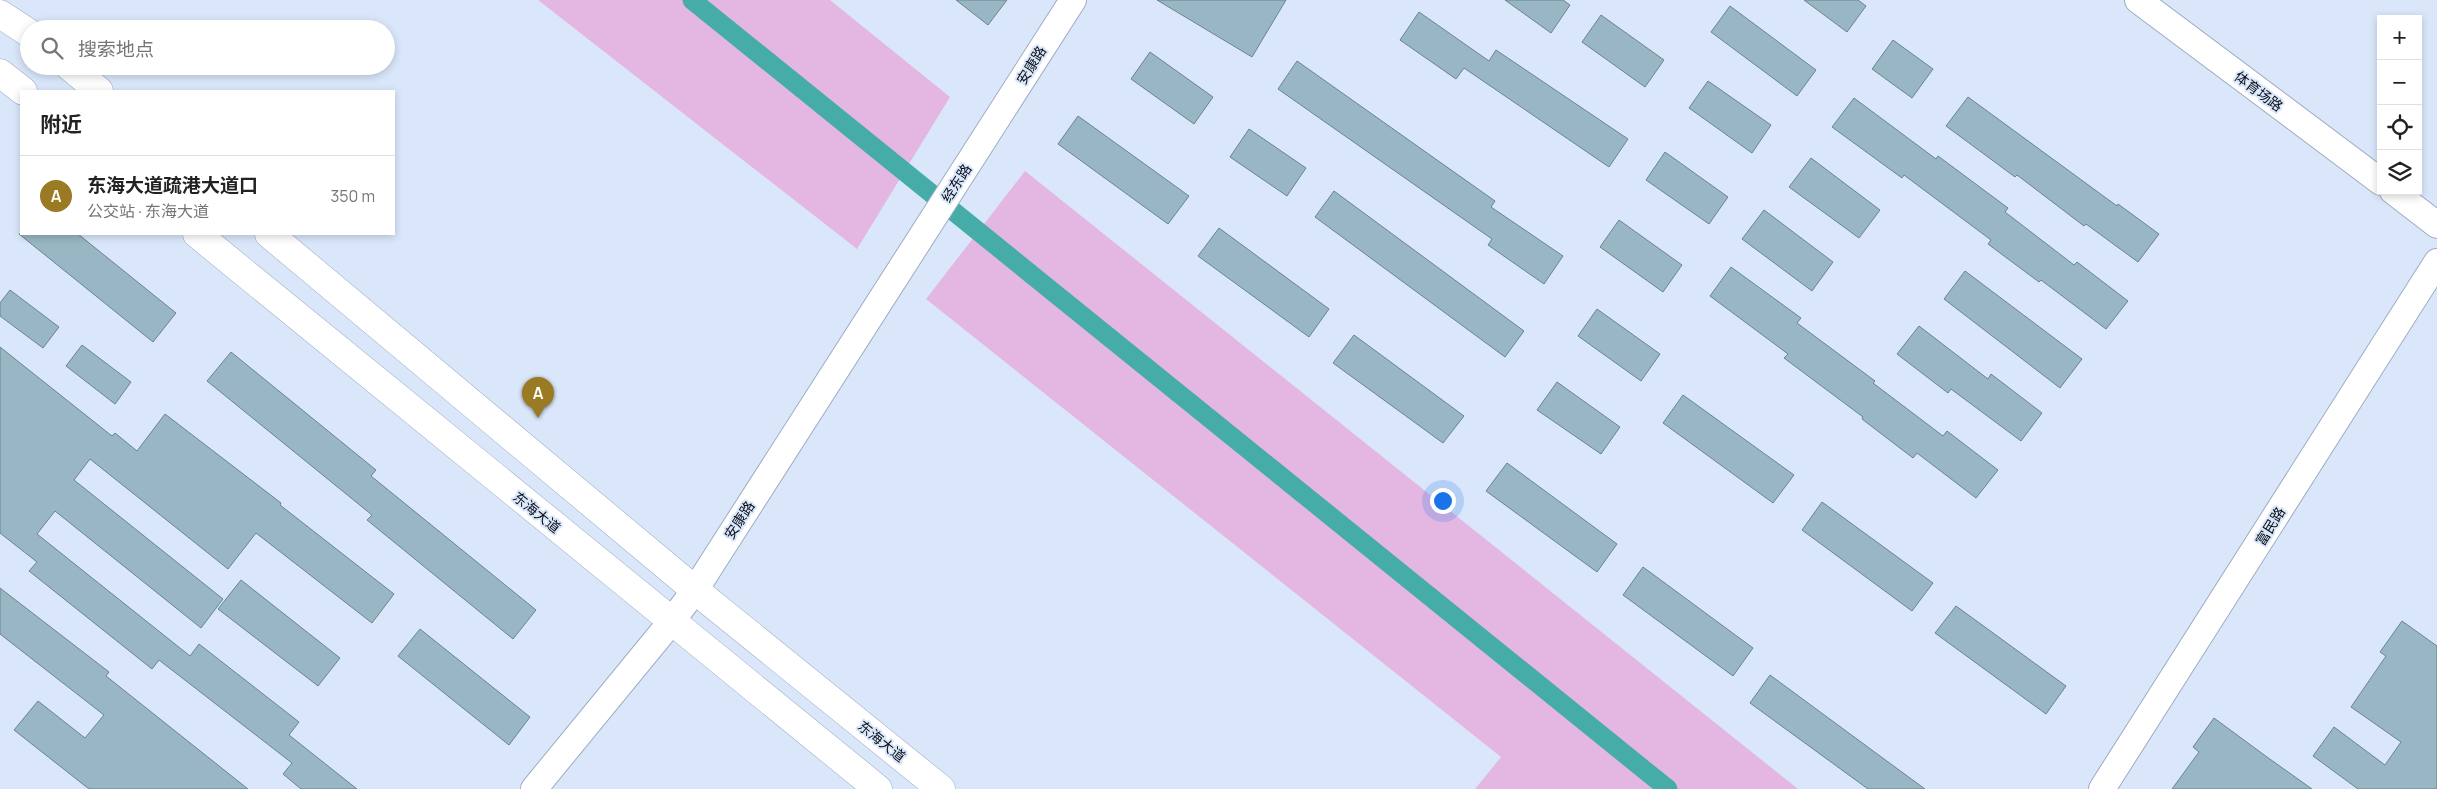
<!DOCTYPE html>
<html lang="zh">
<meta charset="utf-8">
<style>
body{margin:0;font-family:Manrope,"Noto Sans SC",sans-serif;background:#f6f6f6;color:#222}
.controls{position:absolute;right:15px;top:15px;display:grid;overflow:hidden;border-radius:0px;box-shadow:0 2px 8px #0003}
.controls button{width:45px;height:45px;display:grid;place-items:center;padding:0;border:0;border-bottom:1px solid #e0e0e0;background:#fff;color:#222;font:25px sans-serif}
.you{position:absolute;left:1442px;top:500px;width:18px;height:18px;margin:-12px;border:4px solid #fff;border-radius:50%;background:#1a73e8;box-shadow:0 0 0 8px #1a73e833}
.badge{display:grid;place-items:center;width:32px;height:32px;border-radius:50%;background:#9a7a23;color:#fff;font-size:16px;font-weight:700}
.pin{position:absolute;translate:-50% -41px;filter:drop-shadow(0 1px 2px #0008)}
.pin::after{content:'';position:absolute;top:26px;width:18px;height:15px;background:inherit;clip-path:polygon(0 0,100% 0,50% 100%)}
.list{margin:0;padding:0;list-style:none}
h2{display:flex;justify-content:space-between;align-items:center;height:65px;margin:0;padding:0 20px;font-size:21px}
h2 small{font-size:16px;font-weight:400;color:#767676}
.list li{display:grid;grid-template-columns:32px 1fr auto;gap:15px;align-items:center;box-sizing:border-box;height:80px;padding:0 20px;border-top:1px solid #e0e0e0}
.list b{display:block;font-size:19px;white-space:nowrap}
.list p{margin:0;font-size:16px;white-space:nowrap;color:#767676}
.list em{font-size:16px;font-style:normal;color:#767676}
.icon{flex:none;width:28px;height:28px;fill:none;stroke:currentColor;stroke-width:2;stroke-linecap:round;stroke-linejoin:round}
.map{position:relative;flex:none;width:2437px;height:789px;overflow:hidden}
.search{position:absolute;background:#fff;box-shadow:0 2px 8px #0003;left:20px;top:20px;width:375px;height:55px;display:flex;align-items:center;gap:12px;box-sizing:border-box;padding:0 18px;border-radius:28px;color:#767676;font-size:19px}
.panel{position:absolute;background:#fff;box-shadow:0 2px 8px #0003;left:20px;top:90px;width:375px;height:145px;border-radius:0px}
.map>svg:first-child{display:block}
.green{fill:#e4b7e2}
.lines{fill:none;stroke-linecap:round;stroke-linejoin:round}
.canal{stroke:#46aca7;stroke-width:19}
.building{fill:#98b6c3;stroke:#688590}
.secondary-casing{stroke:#9dacc3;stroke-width:28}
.primary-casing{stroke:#9dacc3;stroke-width:29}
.secondary{stroke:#fff;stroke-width:26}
.primary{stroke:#fff;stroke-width:28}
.labels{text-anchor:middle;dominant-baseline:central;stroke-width:4;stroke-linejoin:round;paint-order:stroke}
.street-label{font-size:14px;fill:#0b1018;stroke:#dae7fb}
</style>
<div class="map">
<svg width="2437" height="789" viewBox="0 0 2437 789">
<rect width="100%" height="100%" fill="#dae7fb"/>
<path class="green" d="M538,0H830L950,97L857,249Z
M1025,171L1798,789H1475L1501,757L926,299Z"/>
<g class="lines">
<path class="canal" d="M692,0L1668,789"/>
</g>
<path class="building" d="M956,0H1007L988,25Z
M1157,0H1286L1252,57Z
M1505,0H1563L1570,5L1551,33Z
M1804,0H1858L1866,6L1847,32Z
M1730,6L1816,70L1797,96L1711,32Z
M1419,12L1489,61L1496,50L1628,139L1609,167L1464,68L1456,79L1400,40Z
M1601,15L1664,60L1645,87L1582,42Z
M1893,40L1933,69L1912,98L1872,69Z
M1150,52L1213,97L1194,124L1131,79Z
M1297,61L1495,201L1491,207L1563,256L1544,284L1488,245L1492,239L1278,89Z
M1708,81L1771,125L1752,153L1689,108Z
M1968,97L2117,206L2118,204L2159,234L2138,262L2086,224L2084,226L2017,175L2015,177L1946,126Z
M1854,98L1936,159L1938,156L2008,208L2005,212L2074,265L2077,262L2128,301L2106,329L2041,280L2039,282L1988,244L1991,240L1904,175L1902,178L1832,127Z
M1078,116L1189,196L1168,224L1058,144Z
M1249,129L1306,168L1287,196L1230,157Z
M1665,152L1728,197L1709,224L1646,180Z
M1811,158L1880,210L1859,238L1789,187Z
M1334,191L1524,331L1505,357L1315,217Z
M1764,210L1833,262L1812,291L1742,239Z
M1619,220L1682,265L1663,292L1600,247Z
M1219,228L1329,309L1309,337L1198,256Z
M19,234H78L176,313L153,342Z
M1731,267L1801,318L1797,323L1875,381L1873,383L1943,436L1947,431L1998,470L1976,498L1917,453L1913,458L1862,419L1863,417L1784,358L1788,354L1710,296Z
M1965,271L2082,359L2060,388L1944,299Z
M10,290L59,327L43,348L0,316V303Z
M1597,309L1660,354L1641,381L1578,336Z
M1919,326L1988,379L1991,374L2042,413L2021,441L1951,389L1948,393L1897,354Z
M1354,335L1464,416L1443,443L1333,363Z
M82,345L131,382L115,404L66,366Z
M0,347L112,436L115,433L137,451L165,414L281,503L280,505L394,594L372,623L256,533L228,569L90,459L74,480L223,599L201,628L55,511L37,534L190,656L199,644L299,722L289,735L357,789H301L283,774L292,763L159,660L152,669L29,571L37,562L0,533Z
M231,352L376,470L371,476L536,610L513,639L367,520L372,515L207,381Z
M1557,382L1620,427L1601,454L1537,410Z
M1683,395L1794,475L1773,503L1663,423Z
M1507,463L1617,544L1597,572L1486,491Z
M1822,502L1933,583L1912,611L1802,530Z
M1643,567L1753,648L1733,676L1623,595Z
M241,580L340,658L318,686L218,609Z
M0,588L109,672L106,676L248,789H89L14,730L38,701L85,738L104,715L0,634Z
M1956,606L2066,686L2046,714L1935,633Z
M2402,621L2437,646V789H2358L2313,756L2334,727L2385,765L2401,742L2351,707L2386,656L2380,652Z
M420,629L530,717L509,745L398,656Z
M1770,675L1880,756L1925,789H1868L1750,703Z
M2214,718L2267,757L2312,789H2172L2199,752L2193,747Z"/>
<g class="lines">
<g class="secondary-casing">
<path id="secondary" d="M2138,0L2381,182
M2393,191L2437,225
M534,789L671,622L695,590L1073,0
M2102,789L2437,262"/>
</g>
<g class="primary-casing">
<path id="primary" d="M0,14L29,33
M69,66L99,91
M0,73L23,91
M197,234L878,789
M269,234L695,590L941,789"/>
</g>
<use href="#secondary" class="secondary"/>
<use href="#primary" class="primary"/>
</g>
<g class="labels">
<g class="street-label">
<text transform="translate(1031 65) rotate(-58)">安康路</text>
<text transform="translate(2259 91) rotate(37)">体育场路</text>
<text transform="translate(956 183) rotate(-57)">经东路</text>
<text transform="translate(537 512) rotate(39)">东海大道</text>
<text transform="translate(739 520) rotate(-57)">安康路</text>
<text transform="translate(2270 526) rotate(-58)">富民路</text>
<text transform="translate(882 741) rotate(39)">东海大道</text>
</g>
</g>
</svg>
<div class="controls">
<button>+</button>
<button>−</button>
<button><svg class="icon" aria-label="locate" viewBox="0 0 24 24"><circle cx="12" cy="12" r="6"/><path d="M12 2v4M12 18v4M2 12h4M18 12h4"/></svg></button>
<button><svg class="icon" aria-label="layers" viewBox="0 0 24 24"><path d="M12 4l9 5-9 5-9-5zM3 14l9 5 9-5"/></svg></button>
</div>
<div class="you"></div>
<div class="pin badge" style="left:538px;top:418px">A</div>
<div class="search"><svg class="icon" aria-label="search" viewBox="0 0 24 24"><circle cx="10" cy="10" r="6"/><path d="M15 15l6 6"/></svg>搜索地点</div>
<section class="panel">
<h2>附近<small></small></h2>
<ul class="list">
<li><span class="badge">A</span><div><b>东海大道疏港大道口</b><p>公交站 · 东海大道</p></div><em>350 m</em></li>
</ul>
</section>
</div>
